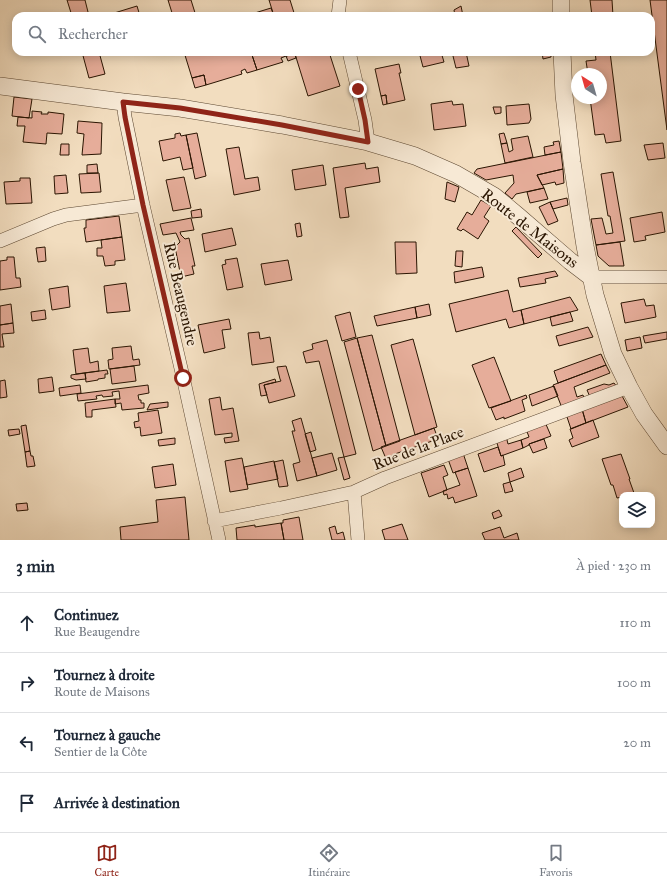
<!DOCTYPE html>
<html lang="fr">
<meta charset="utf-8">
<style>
body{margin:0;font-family:"IM FELL Great Primer",serif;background:#f6f6f7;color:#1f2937}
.controls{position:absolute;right:12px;bottom:12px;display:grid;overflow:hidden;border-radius:8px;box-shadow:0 2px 10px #0003}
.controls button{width:36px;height:36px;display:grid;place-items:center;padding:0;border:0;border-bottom:1px solid #e0e1e3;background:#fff;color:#1f2937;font:20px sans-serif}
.compass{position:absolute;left:571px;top:68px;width:36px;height:36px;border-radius:50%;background:#fff;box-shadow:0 2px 10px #0003;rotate:323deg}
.stop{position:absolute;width:12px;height:12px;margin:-9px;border:3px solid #8f2418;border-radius:50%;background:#fff}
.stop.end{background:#8f2418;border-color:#fff;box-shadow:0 1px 4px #0008}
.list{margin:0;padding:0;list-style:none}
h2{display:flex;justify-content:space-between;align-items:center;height:52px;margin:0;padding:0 16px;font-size:17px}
h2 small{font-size:13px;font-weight:400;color:#747a83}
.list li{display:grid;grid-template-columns:26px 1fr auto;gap:12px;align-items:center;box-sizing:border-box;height:60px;padding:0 16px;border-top:1px solid #e0e1e3}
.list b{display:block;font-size:15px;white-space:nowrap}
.list p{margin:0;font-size:13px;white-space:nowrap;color:#747a83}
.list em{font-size:13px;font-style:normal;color:#747a83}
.icon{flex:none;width:22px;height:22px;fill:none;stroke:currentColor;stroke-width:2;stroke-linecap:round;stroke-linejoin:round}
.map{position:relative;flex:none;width:667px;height:540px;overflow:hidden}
.search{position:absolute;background:#fff;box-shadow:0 2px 10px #0003;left:12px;right:12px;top:12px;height:44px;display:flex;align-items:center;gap:10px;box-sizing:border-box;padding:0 14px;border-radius:12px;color:#747a83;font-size:15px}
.sheet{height:292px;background:#fff}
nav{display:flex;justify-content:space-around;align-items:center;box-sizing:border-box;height:56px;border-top:1px solid #e0e1e3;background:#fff;font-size:11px;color:#747a83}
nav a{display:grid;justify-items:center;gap:2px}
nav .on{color:#8f2418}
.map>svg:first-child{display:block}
.building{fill:#e6ad9a;stroke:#2a1502}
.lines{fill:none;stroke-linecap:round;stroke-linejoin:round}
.minor-casing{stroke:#5c4731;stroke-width:14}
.tertiary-casing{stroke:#5c4731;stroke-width:18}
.minor{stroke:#f7e9d5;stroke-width:13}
.tertiary{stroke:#f7e9d5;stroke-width:17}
.route{stroke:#8f2418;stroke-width:5}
.labels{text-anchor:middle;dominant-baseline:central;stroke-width:4;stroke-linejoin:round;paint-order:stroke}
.street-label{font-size:16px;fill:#2a1502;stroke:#f7e9d5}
</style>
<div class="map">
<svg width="667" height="540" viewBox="0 0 667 540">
<rect width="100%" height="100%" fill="#f2ddbf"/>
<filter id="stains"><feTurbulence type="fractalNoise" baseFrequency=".005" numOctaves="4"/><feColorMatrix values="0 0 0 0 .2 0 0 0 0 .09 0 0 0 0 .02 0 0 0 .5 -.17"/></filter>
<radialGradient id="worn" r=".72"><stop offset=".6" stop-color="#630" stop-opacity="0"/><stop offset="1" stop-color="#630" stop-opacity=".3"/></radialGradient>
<path class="building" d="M67,0H85L89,16H72Z
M168,0H191L196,16H173Z
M269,0H290L295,16H274Z
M590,0H612L613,16H592Z
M650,0H667V130Z
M137,6L140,16H110H111V14Z
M461,6L463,16H455L454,10Z
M271,8L274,16H245Z
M82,52H99L105,74L89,78Z
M184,52H207V53L211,52H251L257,70L247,73L245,69L241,71L242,74L206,85L204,75L192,78Z
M251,52H285L286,56L281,58L283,62L257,70Z
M285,52H329L340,86L308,96L295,54L286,56Z
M419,52H441L444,62L423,67Z
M452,52H466L469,66L456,68Z
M542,52H551V57L543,59Z
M595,52H610L621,141L606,143L604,134L595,135L590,98H601V74H588L586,61L596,60Z
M295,54L296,58L288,61L286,56Z
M399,64L401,73H399L405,100L387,104L386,95L381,96L375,69Z
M204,75L206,85L195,88L192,78Z
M386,95L387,104L383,105L381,96Z
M14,97L32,99L29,118L12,116Z
M452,101L453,105L463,104L466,126L434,130L431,104Z
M529,104L531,119L529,123L507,125L506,106Z
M493,107H501V113L495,114Z
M32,111L42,112L41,114H48V112L64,114L62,134L47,133L46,144L23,142L25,126H17L18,117L32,118Z
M78,121L102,123L101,154L82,155L84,134L77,133Z
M180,133L181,136L186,135L193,168L183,170L180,157L163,161L159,141L175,138V134Z
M197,133L206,176L195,179L186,135Z
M504,133L507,143L501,144L499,134Z
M528,136L533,157L505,163L501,144L507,143L509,152L513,150L511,139Z
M559,141L561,152L545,155L544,147L554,145L553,142Z
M663,143L665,158L648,160L644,145Z
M61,144H69V155H60Z
M239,147L245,179L258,177L260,190L234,195L226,149Z
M561,152L563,169L537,175L544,188L516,194L512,199L505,193L514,183L513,175L486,180L474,173L477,169Z
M365,163L366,169L378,167L380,182L345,188L349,217L340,218L333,168Z
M97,164L98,173H87V165Z
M323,165L326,185L295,190L292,170Z
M563,169L564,183L556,185L555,182L542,185L537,175Z
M613,172L625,241L596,245L591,219L602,218L606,234L613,233L610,216H608L601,174Z
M99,173L101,192L81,193L79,174Z
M66,175L68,193L55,194L54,176Z
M184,177L191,208L173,211L166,180Z
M20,178H30L32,203L6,204L4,182L20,181Z
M447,182L459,187L455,202L445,199Z
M544,188L548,199L530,203L527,192Z
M567,198L568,205L553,209L550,202Z
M481,200L491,206L484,217L489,221L478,239L463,229L461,231L457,229L458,227L467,212L472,215Z
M550,202L558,221L548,225L539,207Z
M201,209L202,217L192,218L191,211Z
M662,212L665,232L645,236L646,240L634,242L630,218Z
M119,216L122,237L86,242L84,228H86V220Z
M191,218L194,230L180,232L181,235L185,239L189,238L195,266H192L194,274L181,277L175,247L180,242L176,233L163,235L160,224Z
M300,223L302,236L297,237L295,224Z
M516,227L542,254L538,258L512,231Z
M232,228L236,245L205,252L202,234Z
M122,237L125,260L115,261V265L105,266L103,256H97V248H102L101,240Z
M395,242H416L417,273L396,274Z
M620,242L624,266H609L598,256L596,245Z
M45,247L46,261L38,262L36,248Z
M456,251H463L462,267L455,266Z
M7,257H14L16,278H20L21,287L0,290V261L7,260Z
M237,258L243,287L227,290L222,265L226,264L225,260Z
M288,260L292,280L265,285L261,264Z
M482,267L484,277L455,283L454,272Z
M555,271L558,276L545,279L546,283L520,287L518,278Z
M126,283L130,311L107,313L104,286Z
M68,286L70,307L52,310L49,289Z
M508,290L513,312L521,310L524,324L509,328L506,319L456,332L449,304Z
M570,297L578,310L524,324L521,310Z
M644,299L646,306L654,305L656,317L625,323L621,303Z
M11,304L13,323L0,325V306Z
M429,304L431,315L417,318L415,307Z
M415,307L417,318L377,326L374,316Z
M45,310L46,319L32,321L31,312Z
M350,312L356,337L342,341L335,316Z
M570,312L573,321L552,326L550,317Z
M229,319L231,329L222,330L225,348L204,353L198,325Z
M13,323L14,333L2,334L4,347H0V325Z
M588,327L593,337L559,346L556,336Z
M259,332L260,339L270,337L274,362L252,365L248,333Z
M667,332V339L645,343L643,336Z
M372,335L400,441L386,446L357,338Z
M640,337L642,348L627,351L625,340Z
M357,338L386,446L373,451L344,342Z
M413,339L437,427L415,435L391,345Z
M327,340L356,454L344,457L319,361L306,363L303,352L313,349L312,344Z
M131,346L133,360L139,359L140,365L109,369L108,360L113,359L112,348Z
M88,348L90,363L98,361L99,371L76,374L73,350Z
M601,354L606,365L558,383L554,371Z
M494,357L511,401L489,408L472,365Z
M606,365L610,373L574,387L577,397L583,395L584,399L562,408L553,385Z
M134,366L136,381L112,384L110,369Z
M286,366L295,396L269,403L264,385L281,381L280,379L277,367Z
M107,370L108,374H105V378L98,379V380L86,382L85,373Z
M85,373L86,379L76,380L71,378V375Z
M52,377L54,391L39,393L38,379Z
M275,379L276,382L264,385L267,395L261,396L259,384Z
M5,380L7,397L0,398V381Z
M614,383L617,387L590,397L587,390L604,384L609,385Z
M80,385L81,393L60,396L59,388Z
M148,385L149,393L138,395L139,400H141V403H144V408L122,410L121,403L115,404V399H120L119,391L112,392L113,396L103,397L102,395L96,396L97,399L78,401L77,394Z
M554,386L558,396L532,406L529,395Z
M621,394L628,407L586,423L582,409Z
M526,395L527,398L522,400L525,411L504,419V417L496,420L491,408Z
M220,397L222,410L233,408L239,441L225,443L224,438L232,437V433L215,435L209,399Z
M115,399L116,407L92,410V417H86L85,403Z
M168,402V407L147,410L150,404Z
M582,409L586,423L571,429L566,414Z
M158,410L162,433L141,436L140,427L135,428L134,422L139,421L138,413Z
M301,418L317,476L297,481L293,464L300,462L292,431H295L292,421Z
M593,420L599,437L572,447L569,440L573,438L570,429Z
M545,422L551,436L529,444V445L523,448L521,440L529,437L526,429Z
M26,425L30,451L25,452L21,426Z
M434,428L438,439L392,455L393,459L387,461L381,447Z
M19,429L20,434L9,436L8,430Z
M311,432L316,450L310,452L305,434Z
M506,436L508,444L521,440L523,448L501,456L496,440Z
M175,438V444L159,446L158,440Z
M544,439L547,448L533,453L529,444Z
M498,447L501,456L503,455L505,465L484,472L478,454Z
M30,451L31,456H33L35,466L27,467L25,452Z
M332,453L337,470L317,476L312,458Z
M463,453L468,468L453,473L448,459Z
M621,454L630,479H629L634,493L627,495H622V497L617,498L613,485H611L602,459Z
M344,457L350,478L344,480L338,458Z
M242,458L248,489L230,492L225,461Z
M283,460L288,486L279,487L274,462Z
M274,461L278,479L247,485L244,467Z
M173,464L176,485L155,488L152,467Z
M444,465L448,475L443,477L447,490L429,497L421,473Z
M468,468L477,496L455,503L453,497L448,499L447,494L444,495L443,491L460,485L455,472Z
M521,468L524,477L510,482L508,473Z
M510,482L513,491L505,493L503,484Z
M185,497L189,540H121L120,527L158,522L156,500Z
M27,503L28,510L17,511L16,504Z
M499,510L502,516L494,519L492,513Z
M299,517L303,540H284L281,523H283V520Z
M281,523L284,540H237L236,528L255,525V527Z
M402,524L408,540H385L382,530Z
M335,526L337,534L343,532L345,540H332L329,528Z
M500,527L504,538L517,533L519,540H485L482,533Z"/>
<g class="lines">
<g class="minor-casing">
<path id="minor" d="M338,16L340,0
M349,52L365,120L368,142
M123,102L125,117L143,205L183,377L219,540
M0,241L53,219L66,215L143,205
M591,277H667
M354,492L358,540
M214,521L281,508L354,492L385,478L629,387"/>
</g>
<g class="tertiary-casing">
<path id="tertiary" d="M561,0V16
M562,52L564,95L572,162L585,246L595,295L613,354L629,387L644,414L667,446
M0,86L123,102L180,108L282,125L368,142L415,156L456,174L494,196L518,216L570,261L591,277"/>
</g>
<use href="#minor" class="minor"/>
<use href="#tertiary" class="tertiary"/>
</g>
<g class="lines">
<path class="route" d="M183,378L143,205L125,117L123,102L180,108L282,125L368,142L365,120L358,89"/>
</g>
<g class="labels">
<g class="street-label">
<text transform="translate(530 228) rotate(38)">Route de Maisons</text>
<text transform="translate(181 294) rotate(77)">Rue Beaugendre</text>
<text transform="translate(418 448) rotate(-21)">Rue de la Place</text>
</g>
</g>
<rect width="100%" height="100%" filter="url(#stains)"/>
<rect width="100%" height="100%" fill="url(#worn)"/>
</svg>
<div class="controls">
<button><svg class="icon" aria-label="layers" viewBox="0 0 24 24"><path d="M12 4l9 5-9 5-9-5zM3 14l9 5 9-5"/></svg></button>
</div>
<svg class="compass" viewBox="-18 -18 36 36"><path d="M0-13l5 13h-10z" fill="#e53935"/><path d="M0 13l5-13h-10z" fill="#747a83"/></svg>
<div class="stop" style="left:183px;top:378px"></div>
<div class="stop end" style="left:358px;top:89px"></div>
<div class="search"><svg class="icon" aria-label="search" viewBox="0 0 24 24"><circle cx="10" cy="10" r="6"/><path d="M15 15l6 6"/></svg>Rechercher</div>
</div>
<section class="sheet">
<h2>3 min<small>À pied · 230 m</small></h2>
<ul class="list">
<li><svg class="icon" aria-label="ahead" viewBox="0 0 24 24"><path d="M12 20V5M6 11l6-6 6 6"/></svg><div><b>Continuez</b><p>Rue Beaugendre</p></div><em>110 m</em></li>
<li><svg class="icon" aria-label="right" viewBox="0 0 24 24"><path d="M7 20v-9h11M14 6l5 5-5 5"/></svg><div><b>Tournez à droite</b><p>Route de Maisons</p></div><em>100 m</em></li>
<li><svg class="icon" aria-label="left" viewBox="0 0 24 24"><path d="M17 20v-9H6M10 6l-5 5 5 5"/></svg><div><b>Tournez à gauche</b><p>Sentier de la Côte</p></div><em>20 m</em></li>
<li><svg class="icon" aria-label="arrive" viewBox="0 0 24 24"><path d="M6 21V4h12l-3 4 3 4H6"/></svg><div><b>Arrivée à destination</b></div></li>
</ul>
</section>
<nav>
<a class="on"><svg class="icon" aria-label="map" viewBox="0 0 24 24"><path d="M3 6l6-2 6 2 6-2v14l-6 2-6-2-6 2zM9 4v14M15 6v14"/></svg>Carte</a>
<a><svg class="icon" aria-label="directions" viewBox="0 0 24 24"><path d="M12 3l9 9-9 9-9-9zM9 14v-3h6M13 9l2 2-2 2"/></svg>Itinéraire</a>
<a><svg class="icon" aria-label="saved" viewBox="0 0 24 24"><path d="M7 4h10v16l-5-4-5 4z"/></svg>Favoris</a>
</nav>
